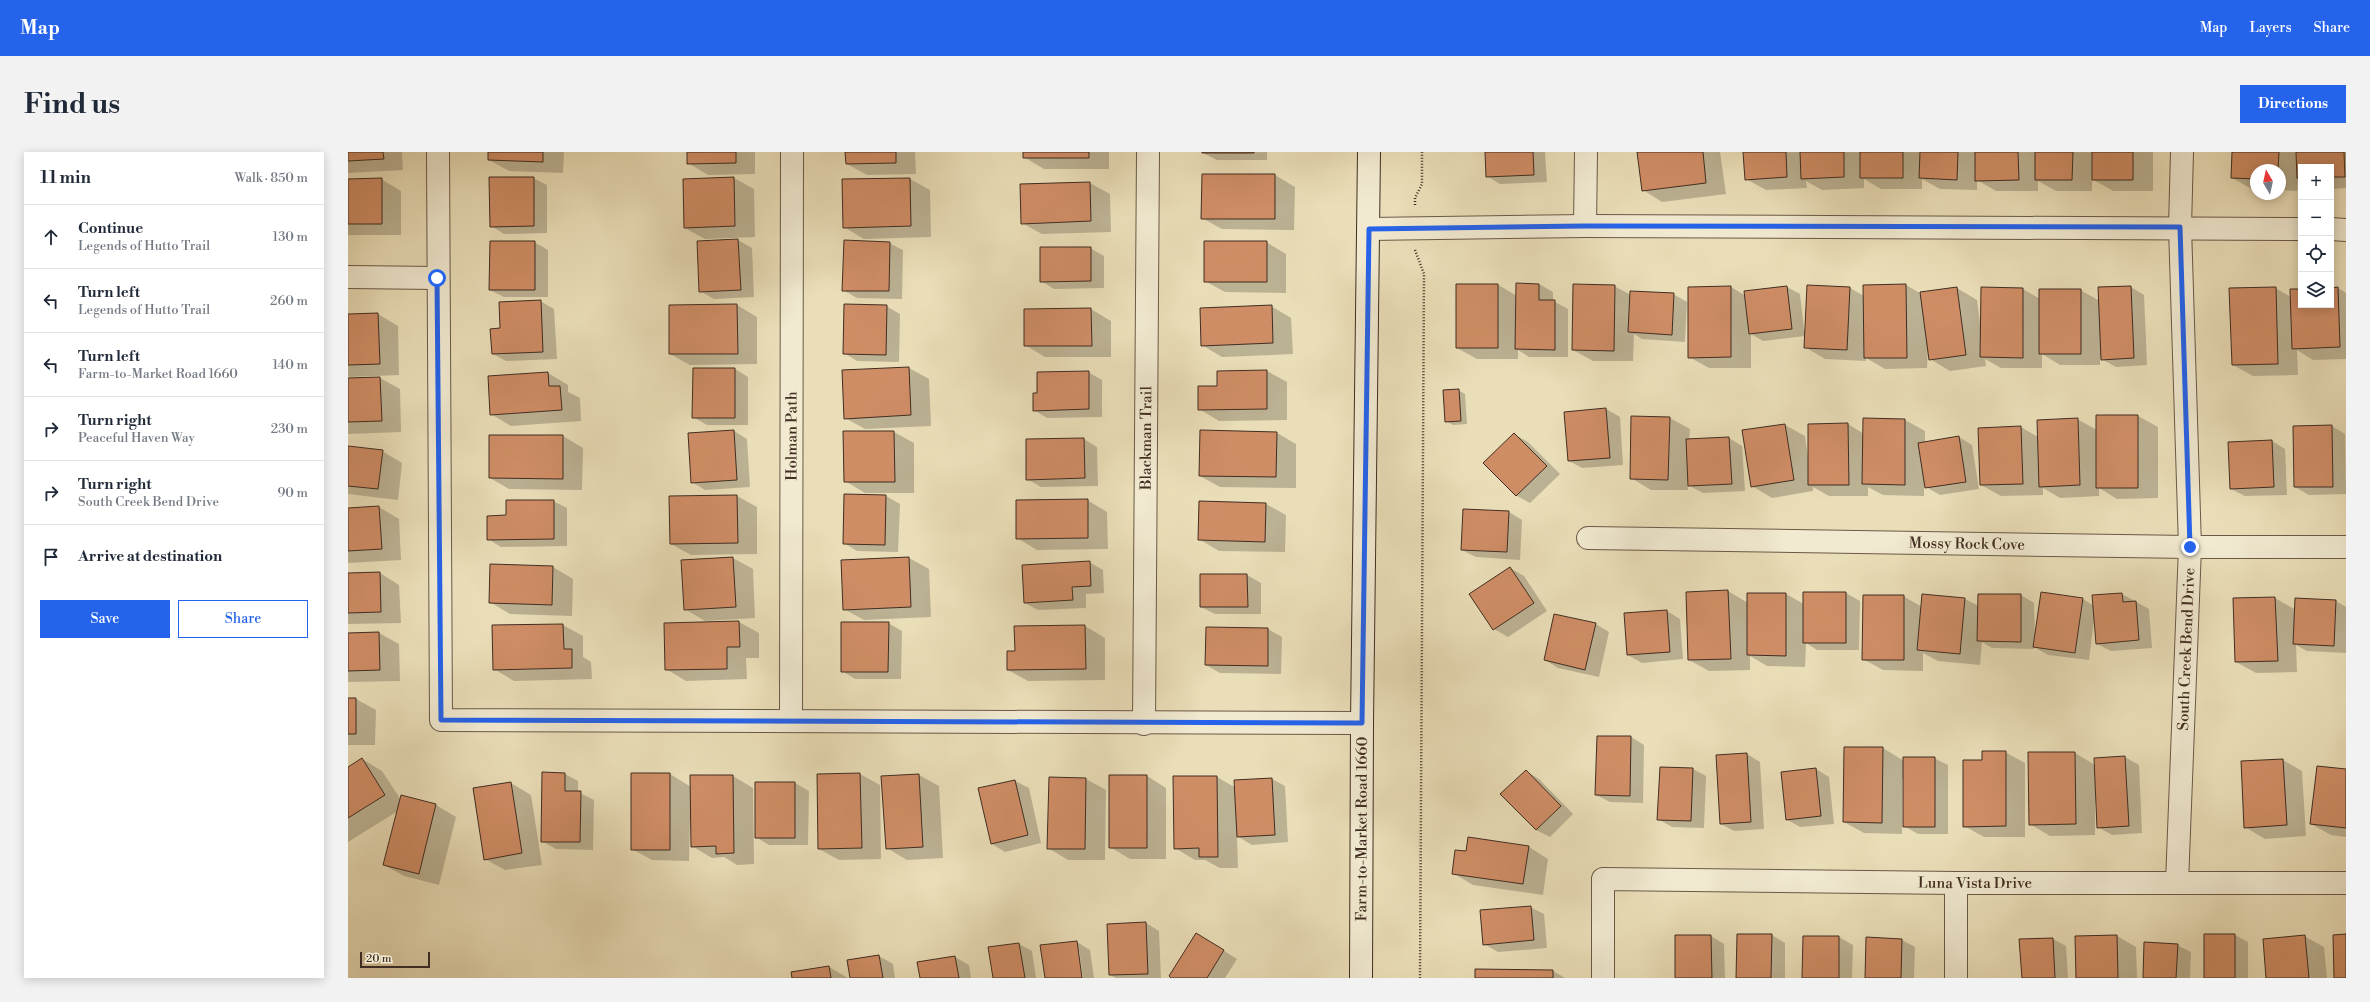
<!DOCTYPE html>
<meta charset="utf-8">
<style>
body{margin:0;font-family:"Libre Bodoni",serif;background:#f2f2f3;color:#1f2937}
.controls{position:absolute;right:12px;top:12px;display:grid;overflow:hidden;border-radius:0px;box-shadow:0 2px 10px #0003}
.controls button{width:36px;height:36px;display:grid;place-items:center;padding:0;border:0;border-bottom:1px solid #e0e1e3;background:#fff;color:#1f2937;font:20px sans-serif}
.compass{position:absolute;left:1902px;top:12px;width:36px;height:36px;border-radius:50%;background:#fff;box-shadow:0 2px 10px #0003;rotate:351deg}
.scale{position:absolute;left:12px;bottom:10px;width:70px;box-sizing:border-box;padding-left:4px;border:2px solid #412d21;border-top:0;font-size:11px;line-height:14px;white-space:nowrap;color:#412d21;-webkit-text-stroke:3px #f1ead1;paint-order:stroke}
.stop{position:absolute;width:12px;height:12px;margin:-9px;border:3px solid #2563eb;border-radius:50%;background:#fff}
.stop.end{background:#2563eb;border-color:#fff;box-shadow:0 1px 4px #0008}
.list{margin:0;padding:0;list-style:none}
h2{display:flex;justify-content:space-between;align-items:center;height:52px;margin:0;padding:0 16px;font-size:17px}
h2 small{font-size:13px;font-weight:400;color:#747a83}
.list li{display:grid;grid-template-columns:26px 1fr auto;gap:12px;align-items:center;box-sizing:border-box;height:64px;padding:0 16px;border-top:1px solid #e0e1e3}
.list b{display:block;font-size:15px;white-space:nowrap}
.list p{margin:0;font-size:13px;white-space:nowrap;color:#747a83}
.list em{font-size:13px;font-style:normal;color:#747a83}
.actions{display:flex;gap:8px;padding:12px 16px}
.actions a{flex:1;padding:9px 0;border:1px solid #2563eb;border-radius:0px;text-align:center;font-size:14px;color:#2563eb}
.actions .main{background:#2563eb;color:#fff}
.icon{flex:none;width:22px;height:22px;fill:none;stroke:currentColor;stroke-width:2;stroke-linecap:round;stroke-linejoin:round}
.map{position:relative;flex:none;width:1998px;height:826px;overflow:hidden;border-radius:0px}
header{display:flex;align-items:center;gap:24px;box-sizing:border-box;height:56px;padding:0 20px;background:#2563eb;color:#fff}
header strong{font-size:19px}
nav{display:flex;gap:22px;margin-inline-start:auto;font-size:14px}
.intro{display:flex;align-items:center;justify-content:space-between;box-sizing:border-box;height:96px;padding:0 24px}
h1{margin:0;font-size:28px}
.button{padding:10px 18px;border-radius:0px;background:#2563eb;color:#fff;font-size:14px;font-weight:700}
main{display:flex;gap:24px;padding:0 24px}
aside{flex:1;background:#fff;border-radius:0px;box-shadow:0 2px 10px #0003}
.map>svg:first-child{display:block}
.shadow{fill:#0003}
.building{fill:#cf8d66;stroke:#412d21}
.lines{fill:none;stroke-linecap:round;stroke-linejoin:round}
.minor-casing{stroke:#6b5947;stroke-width:24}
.secondary-casing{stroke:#412d21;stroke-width:24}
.path{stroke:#412d21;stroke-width:2.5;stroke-dasharray:1 2;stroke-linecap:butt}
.minor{stroke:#f1ead1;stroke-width:22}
.secondary{stroke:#f1ead1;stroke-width:22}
.route{stroke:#2563eb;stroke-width:5}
.labels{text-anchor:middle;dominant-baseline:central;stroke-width:4;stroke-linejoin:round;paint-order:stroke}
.street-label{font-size:15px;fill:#412d21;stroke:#f1ead1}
</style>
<header>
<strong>Map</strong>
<nav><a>Map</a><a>Layers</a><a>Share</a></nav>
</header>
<div class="intro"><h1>Find us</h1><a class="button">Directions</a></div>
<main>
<aside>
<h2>11 min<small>Walk · 850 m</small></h2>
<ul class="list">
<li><svg class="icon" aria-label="ahead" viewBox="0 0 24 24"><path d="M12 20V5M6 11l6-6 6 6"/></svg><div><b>Continue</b><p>Legends of Hutto Trail</p></div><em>130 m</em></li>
<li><svg class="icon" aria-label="left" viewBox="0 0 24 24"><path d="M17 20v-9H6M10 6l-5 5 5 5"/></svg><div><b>Turn left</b><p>Legends of Hutto Trail</p></div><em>260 m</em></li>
<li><svg class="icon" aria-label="left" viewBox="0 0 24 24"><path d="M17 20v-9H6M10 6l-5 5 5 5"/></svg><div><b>Turn left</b><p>Farm-to-Market Road 1660</p></div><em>140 m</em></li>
<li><svg class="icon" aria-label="right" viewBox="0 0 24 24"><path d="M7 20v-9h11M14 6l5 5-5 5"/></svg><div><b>Turn right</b><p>Peaceful Haven Way</p></div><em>230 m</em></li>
<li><svg class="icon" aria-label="right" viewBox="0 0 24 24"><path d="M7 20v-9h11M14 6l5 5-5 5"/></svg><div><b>Turn right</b><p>South Creek Bend Drive</p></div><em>90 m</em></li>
<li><svg class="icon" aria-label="arrive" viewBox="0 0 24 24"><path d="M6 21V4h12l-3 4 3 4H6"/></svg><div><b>Arrive at destination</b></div></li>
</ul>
<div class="actions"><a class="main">Save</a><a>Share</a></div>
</aside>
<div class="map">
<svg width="1998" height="826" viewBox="0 0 1998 826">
<rect width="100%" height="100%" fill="#eadeb8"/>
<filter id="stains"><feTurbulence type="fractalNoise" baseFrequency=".005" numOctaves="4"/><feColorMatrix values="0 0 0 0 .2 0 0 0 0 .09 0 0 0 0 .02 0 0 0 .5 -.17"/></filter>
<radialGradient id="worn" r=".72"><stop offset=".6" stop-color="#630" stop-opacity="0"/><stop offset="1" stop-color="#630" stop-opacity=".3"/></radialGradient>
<path class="shadow" d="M0,0H54L55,18L0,21Z
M141,0H216L215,21L161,19L141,8Z
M340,0H407V22L360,23L340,11Z
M498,0H567L568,22L519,23L499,12Z
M676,0H761V17H696L676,5Z
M919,0V8H869L855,1Z
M1138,0H1197L1199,30L1152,32L1139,24Z
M1290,0H1372L1378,42L1314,50L1295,38Z
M1396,0H1805V39H1765L1744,27V39H1708L1690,29V39H1648L1629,28V38L1592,37L1574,27V37H1533L1516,27V36L1474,38L1458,29L1459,36L1418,38L1398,27Z
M1885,0H1998V36L1983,37V15H1953V28L1950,26L1949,39L1932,38V18H1908V37H1904L1884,26Z
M927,23L947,35L946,78L874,77L854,66Z
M185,26L199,33V81L156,82L143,74Z
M386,26L406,37L407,85L357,87L337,76Z
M33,27L53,39V83H0V28Z
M562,27L582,38L583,85L516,87L496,75L495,28Z
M742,31L762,42L763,80L694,82L674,71Z
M390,88L404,96L406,145L366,147L352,139L350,90Z
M186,90L200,98V145H156L142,138Z
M918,90L938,102V141L877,140L857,129Z
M541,91L555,98L554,147L509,146L495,138Z
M742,96L756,104V136L706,137L693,129Z
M1149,132L1169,144V132H1191L1205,140V149L1220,157V205H1181L1170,198V207H1129L1109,196Z
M1558,133L1572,141L1609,136L1629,148L1632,171L1675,137L1692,147L1732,138L1752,149L1783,135L1796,143L1799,213L1768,215L1752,206V213H1712L1694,202V216H1653L1637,207L1638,214L1602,219L1582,207L1580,193L1579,216L1537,217L1518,206V209L1477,207L1457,195V184L1415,189L1403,182V216H1361L1341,205L1383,135L1398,144L1439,135L1452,142L1456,178L1502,136L1516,144Z
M1266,134L1283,143L1325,142L1339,150L1337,190L1294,187L1286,182L1285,209H1245L1225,198Z
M1927,136L1943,145L1953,138V153H1983V137L1990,136L1998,141V207L1965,208L1949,198L1950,223L1905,224L1885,213Z
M192,149L206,157L209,207L158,209L145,202L153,177Z
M389,153L409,165V212L342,213L322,202Z
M538,154L552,162L551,210L509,209L496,201Z
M923,154L943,166L945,202L874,205L854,193Z
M743,157L763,169V205H697L677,193V158Z
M30,162L50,174L51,223L2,225L0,224V163Z
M561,216L581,227L583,274L517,277L497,266Z
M387,217L400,225V273H359L345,265Z
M919,219L939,230V268L871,269L851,257L870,235V220Z
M740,220L754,228V265L699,266L686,258Z
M200,221L220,233V240L232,246L233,269L163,274L143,262L141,225Z
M32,226L52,237L53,280L0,282V227Z
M1110,238L1117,242L1119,272L1105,273L1098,269Z
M1258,257L1272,265L1275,313L1234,316L1221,309L1217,260Z
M1790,264L1810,275V346L1769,347L1751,336V344L1712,346L1695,336V343L1653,344L1633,333L1631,277L1673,275L1690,285L1729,267L1749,278Z
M1322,266L1342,277L1341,288L1381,286L1394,294L1397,339L1355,341L1340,333V338H1303L1283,326Z
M1516,267L1557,268L1577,279V291L1611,285L1624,293L1631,337L1592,343L1578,335L1576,331V344L1535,343L1520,335V344H1481L1465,335V339L1424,346L1404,334L1437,273L1457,284L1460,305L1461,273L1500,272L1516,282Z
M1984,274L1997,282L1998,342L1961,343L1947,335Z
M386,279L399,287L402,335L357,338L344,330Z
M546,280L566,291V341H517L497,329Z
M929,281L948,292V336L872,335L852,324Z
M1166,282L1180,290L1212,322L1182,351L1169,344L1137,311Z
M215,284L235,296L234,338L161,337L142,326Z
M736,287L749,295L750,334L693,335L679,327V288Z
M1924,289L1937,297L1939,343L1897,344L1883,337Z
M0,295L34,299L54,311L50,348L0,342Z
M497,343L538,344L552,352L550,400L509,399L496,391Z
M389,344L409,355V402L343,403L323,392Z
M739,348L759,360L760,397L689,398L669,386Z
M205,349L219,356V394L153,395L140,387L159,364Z
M918,352L938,363L937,400L871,399L851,387Z
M31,355L51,367L53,408L0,411V357Z
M1161,360L1174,368L1172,408L1128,405L1114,398Z
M385,406L405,417L407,466L357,469L337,457Z
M561,406L581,417L583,465L516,468L496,457L494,409Z
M741,410L755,418L756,441L738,442V456L690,458L677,451Z
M143,413L205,415L225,427L224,464L162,462L142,450Z
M1162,416L1176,424L1199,459L1160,485L1146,477L1123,442Z
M32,421L51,433L53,471L0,472V422Z
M853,423H899L913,431V462H867L853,455Z
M1380,439L1400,451V442H1438L1456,452V441H1498L1512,449L1511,498H1469L1458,491L1457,515L1419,514L1402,504V518L1361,519L1341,508Z
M1774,442L1801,457L1804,496L1763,499L1749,492L1746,467L1741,508L1700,503L1686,495V497L1644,496L1634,490L1632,513L1590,509L1575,501V519L1535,518L1515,507L1555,444L1574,455L1575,443L1617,447L1631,454V443H1673L1686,451L1687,487L1735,447L1746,454Z
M1927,446L1948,458V447L1988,449L1998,455V501L1959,499L1948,493L1949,520L1908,521L1888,510L1886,447Z
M1319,459L1332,467L1335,507L1294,511L1280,503Z
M391,470L411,481V506H398L399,527L338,529L318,517L317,472Z
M540,471L554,479L553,527H507L494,519Z
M1248,472L1261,480L1251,525L1210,516L1197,508Z
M215,473L235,484V505L243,510L244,527L166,529L146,517Z
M737,474L757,486V528L680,529L660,518L668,500Z
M859,476L920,477L934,485L933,522L872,521L858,513Z
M31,481L51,492L52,529L0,530V482Z
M0,547H8L28,558L27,593H0Z
M1283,585L1296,593L1295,651L1262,650L1248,643Z
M1535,596L1556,609L1586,606L1600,613V682H1570L1556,674V627H1554V682L1516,681L1496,670Z
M1657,600L1677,611V685H1636L1616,674L1635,609Z
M1727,601L1747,613V607L1777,605L1791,613L1794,681L1764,683L1750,675L1749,649H1747V683L1702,684L1682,672Z
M1399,602L1412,610L1416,677L1386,679L1373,672Z
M14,607L34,619L53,648V645L88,653L108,665L91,733L56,724L36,713L50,659L0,690V616Z
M1935,608L1954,619L1958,684L1917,687L1897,675Z
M1345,617L1358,624L1356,676L1324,675L1310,667Z
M1468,617L1481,625L1486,672L1452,675L1438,667Z
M1998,618V685L1983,683L1963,672Z
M1178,619L1191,627L1225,662L1202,685L1188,678Z
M217,622L230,629V640L246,648L245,698L208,697L194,689Z
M284,622H322L343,635V624H385L405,636L406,712L389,713L376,705L364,706L344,694V668H342L341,709L304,708L284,697Z
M512,622L532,633L533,707L491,708L471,697L470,623Z
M571,623L591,634L595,706L559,708L539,696L535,625Z
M799,624L818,636V707H782L762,695Z
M869,625L888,636L924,627L937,634L940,690L904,693L889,684L890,716H872L857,708H847L827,696Z
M738,627L758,638L757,708H720L700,696Z
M667,629L681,636L693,691L657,700L644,692L631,637Z
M163,631L183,643L194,713L157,718L137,707Z
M408,631H447L461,639L460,693H421L408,685Z
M1181,695L1200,707L1195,743L1125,733L1105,721L1119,701Z
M1182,755L1196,762L1199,796L1150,800L1136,792Z
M798,771L811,779L813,826H768L762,823Z
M1390,783H1424L1437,791V826H1389Z
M1887,783L1900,790V826H1857Z
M1363,784L1376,792L1377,826H1328Z
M1769,784L1788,795L1789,826H1729Z
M1956,784L1976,795L1979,826H1919Z
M1456,785H1491L1505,793L1504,826H1455Z
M1705,787L1718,794L1720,826H1675Z
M1554,788L1567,795L1566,826H1518Z
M729,790L742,798L746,826H735L731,798H729L733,826H698Z
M862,790L889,807L877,826H825Z
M671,792L684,799L688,826H646Z
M1829,793L1843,800L1842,826H1796Z
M531,804L545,812L547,826H503L500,809Z
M607,805L621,813L623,826H573Z
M481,815L500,826H445Z
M1205,819L1217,826H1128Z"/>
<path class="building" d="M0,0H35L36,7L0,9Z
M140,0H195V10L140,8Z
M339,0H388V11L339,12Z
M497,0H548V11L498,12Z
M675,0H741V6H675Z
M854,0H906V1H854Z
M1137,0H1185L1186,23L1138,25Z
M1289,0H1355L1358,31L1294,39Z
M1395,0H1438L1439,25L1397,28Z
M1452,0H1496V25L1453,27Z
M1512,0H1555V26H1512Z
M1572,0H1610L1609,28L1571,26Z
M1627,0H1670L1671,28L1627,29Z
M1687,0H1725L1724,28H1687Z
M1744,0H1785V28H1744Z
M1884,0H1931L1930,18H1908V27L1883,26Z
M1948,0H1996L1997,25H1983V15H1953V26H1949Z
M854,22H927V67H853Z
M141,25H186V74L142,75Z
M386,25L387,74L336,76L335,27Z
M34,26V72H0V27Z
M562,26L563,74L495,76L494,27Z
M742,30L743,69L673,72L672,32Z
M390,87L393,138L351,140L349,89Z
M496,88L542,90L541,139H494Z
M142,89H187V138H141Z
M856,89H919V130H856Z
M692,95H743V129L692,130Z
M1168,131L1191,132V148H1207V198L1167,197Z
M1108,132H1150V196H1108Z
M1225,132L1267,133L1266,199L1224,198Z
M1558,132L1559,206H1516L1515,133Z
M1459,133L1502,135L1499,198L1456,196Z
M1383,134V205L1340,206V135Z
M1439,134L1444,177L1401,182L1396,139Z
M1783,134L1786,206L1753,208L1750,135Z
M1609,135L1618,203L1581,208L1572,140Z
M1633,135L1675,136V206L1632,205Z
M1928,135L1930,212L1884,213L1881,136Z
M1990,135L1992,195L1944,197L1942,137H1953V153H1983V136Z
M1691,137H1733V202H1691Z
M1282,139L1326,141L1324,183L1280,180Z
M193,148L195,200L144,202L142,177L152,176L151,150Z
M389,152L390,202H321V153Z
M496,152L539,153L538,203L495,202Z
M924,153L925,191L853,194L852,156Z
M743,156L744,194H676V157Z
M30,161L32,212L0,213V162Z
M561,215L563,263L496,267L494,218Z
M345,216H387V266H344Z
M919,218V257L850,258V234H869V219Z
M741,219V257L685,259V241H689V220Z
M200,220L201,234H212L214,258L142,263L140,224Z
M32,225L34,269L0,270V226Z
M1111,237L1113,269L1097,270L1095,238Z
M1258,256L1262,306L1220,309L1216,260Z
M1748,263H1790V336H1748Z
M1283,264L1322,265L1320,328L1282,327Z
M1515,266L1557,267V333L1514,332Z
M1730,266L1732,333L1691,335L1689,268Z
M1500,271L1501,333H1460V272Z
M1437,272L1446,328L1403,335L1394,278Z
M1984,273L1985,335H1946L1945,274Z
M1673,274L1675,332L1632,333L1630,276Z
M386,278L389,328L343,331L340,281Z
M852,278L929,280L928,325L851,324Z
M495,279H546L547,330H496Z
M1166,281L1199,314L1168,344L1135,311Z
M141,283H215V327L141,326Z
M1611,284L1618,330L1577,336L1570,291Z
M1381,285L1384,332L1340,334L1338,287Z
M736,286L737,326L678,328V287Z
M1924,288L1926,335L1882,337L1880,290Z
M0,294L35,298L30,337L0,334Z
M496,342L538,343L537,393L495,392Z
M389,343L390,391L322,392L321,344Z
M740,347V386L668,387V348Z
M158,348H206V387L139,388V364L158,363Z
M851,349L918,351L917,390L850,388Z
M31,354L34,397L0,399V356Z
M1115,357L1161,359L1159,400L1113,398Z
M385,405L388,455L336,458L333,408Z
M561,405L563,455L495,458L493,408Z
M742,409L743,434L724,435L725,448L676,451L674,413Z
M142,412L205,414L204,453L141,451Z
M1162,415L1186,451L1145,478L1121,442Z
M32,420L33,460L0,461V421Z
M852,422H899L900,455H852Z
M1380,438L1383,507L1340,508L1338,440Z
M1455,440H1498V491H1455Z
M1693,440L1735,446L1727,501L1685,495Z
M1399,441H1438V504L1399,503Z
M1774,441L1775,450L1788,449L1791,488L1748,492L1744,443Z
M1574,442L1617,446L1612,502L1569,498Z
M1630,442H1673V490L1629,489Z
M1515,443H1556V508H1514Z
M1927,445L1930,509L1887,510L1885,446Z
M1947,446L1988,448L1986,494L1945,492Z
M1319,458L1322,500L1279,503L1276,461Z
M1206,462L1248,471L1237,518L1196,508Z
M391,469L392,495H379V517L317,518L316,471Z
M493,470H541L540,520H493Z
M215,472L216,497H224V516L145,518L144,473Z
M737,473L738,517L659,518V499H667L666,474Z
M858,475L920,476V514L857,513Z
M31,480L32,518L0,519V481Z
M0,546H8V582H0Z
M1249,584H1283L1282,644L1247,643Z
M1496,595H1535L1534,671L1495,670Z
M1634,599H1658V674L1615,675V608H1634Z
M1680,600H1727L1728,672L1681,673Z
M1399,601L1403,670L1372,672L1368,603Z
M1777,604L1781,674L1749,676L1746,606Z
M1555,605H1587V675H1555Z
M14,606L37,643L0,666V615Z
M1935,607L1939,673L1896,676L1893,609Z
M1969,614L1998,617V676L1962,672Z
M1312,615L1345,616L1343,669L1309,668Z
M1468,616L1473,664L1438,668L1433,620Z
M1178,618L1213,654L1188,678L1152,642Z
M194,620L217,621V639H233L232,690H193Z
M283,621H322V698H283Z
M512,621L514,696L470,697L469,622Z
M571,622L575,695L538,697L533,624Z
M342,623H385L386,701L368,702V694L343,695Z
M761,623H799V696H761Z
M825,624H869L870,705H851V696L826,697Z
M701,625L738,626L737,697H699Z
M924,626L927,683L889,685L886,628Z
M667,628L680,683L643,692L630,636Z
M163,630L174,701L136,708L125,636Z
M407,630H447V686H407Z
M53,643L88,652L71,722L35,713Z
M1120,685L1181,694L1175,732L1104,722L1107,698L1118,699Z
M1183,754L1186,788L1135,793L1132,758Z
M798,770L800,822L761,823L759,772Z
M848,781L876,798L859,826H823L821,824Z
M1389,782H1424L1423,826H1388Z
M1856,782H1887V826H1856Z
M1998,782V826H1986L1985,783Z
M1327,783H1363L1364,826H1327Z
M1769,783L1770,826H1728L1727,784Z
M1957,783L1961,826H1918L1915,787Z
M1455,784H1491V826H1454Z
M1518,785L1554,787L1553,826H1517Z
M1705,786L1707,826H1674L1671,787Z
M729,789L734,826H697L692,793Z
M1796,790L1830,792L1828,826H1795Z
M671,791L677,826H645L640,795Z
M531,803L535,826H502L499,808Z
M607,804L611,826H572L569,810Z
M481,814L483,826H444L443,820Z
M1127,817L1205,818V826H1127Z"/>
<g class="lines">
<g class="minor-casing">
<g id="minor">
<path d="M90,0L93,568L1014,571"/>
<path d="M1237,74L1238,0"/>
<path d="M1021,77L1237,74L1953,77"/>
<path d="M1983,77L1998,78"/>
<path d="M0,125L89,126"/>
<path id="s1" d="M1240,386L1842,395H1998"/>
<path id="s2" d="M443,568L444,0"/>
<path id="s3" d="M796,572L800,0"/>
<path id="s4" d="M1829,731L1842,395L1832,75L1834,0"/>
<path id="s5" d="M1255,826V727L1608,731H1998"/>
<path d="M1608,826V731"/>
</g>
</g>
<g class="secondary-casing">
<g id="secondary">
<path id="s6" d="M1013,826L1014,571L1021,0"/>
</g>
</g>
<path class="path" d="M1067,53V46L1074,32V0
M1067,98L1076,122L1072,826"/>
<use href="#minor" class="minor"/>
<use href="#secondary" class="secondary"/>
</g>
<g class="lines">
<path class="route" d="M89,126L93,568L1014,571L1021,77L1237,74L1832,75L1842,395"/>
</g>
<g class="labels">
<g class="street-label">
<text stroke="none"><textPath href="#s2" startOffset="284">Holman Path</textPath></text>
<text stroke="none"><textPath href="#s3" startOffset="286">Blackman Trail</textPath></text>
<text stroke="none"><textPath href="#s1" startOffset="379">Mossy Rock Cove</textPath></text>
<text stroke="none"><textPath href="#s4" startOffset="234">South Creek Bend Drive</textPath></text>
<text stroke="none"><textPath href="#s6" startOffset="149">Farm-to-Market Road 1660</textPath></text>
<text stroke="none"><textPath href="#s5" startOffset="471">Luna Vista Drive</textPath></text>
</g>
</g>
<rect width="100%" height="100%" filter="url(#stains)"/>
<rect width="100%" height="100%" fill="url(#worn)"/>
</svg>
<div class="controls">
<button>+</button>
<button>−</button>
<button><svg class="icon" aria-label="locate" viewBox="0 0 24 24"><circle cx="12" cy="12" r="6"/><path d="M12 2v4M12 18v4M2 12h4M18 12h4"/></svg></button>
<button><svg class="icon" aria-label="layers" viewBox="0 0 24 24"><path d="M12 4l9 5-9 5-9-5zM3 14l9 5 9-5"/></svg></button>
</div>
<svg class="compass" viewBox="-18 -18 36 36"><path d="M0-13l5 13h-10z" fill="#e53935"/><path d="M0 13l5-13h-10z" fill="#747a83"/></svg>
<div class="scale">20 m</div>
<div class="stop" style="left:89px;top:126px"></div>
<div class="stop end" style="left:1842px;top:395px"></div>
</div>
</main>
